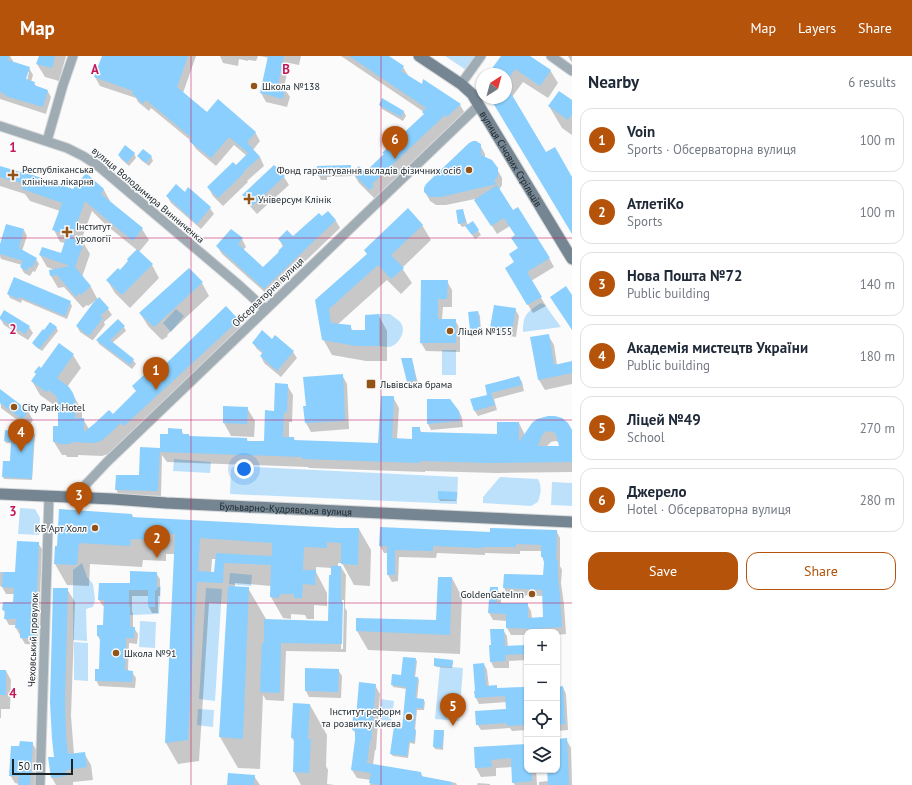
<!DOCTYPE html>
<meta charset="utf-8">
<style>
body{margin:0;font-family:"PT Sans",sans-serif;background:#f2f2f3;color:#1f2937}
.controls{position:absolute;right:12px;bottom:12px;display:grid;overflow:hidden;border-radius:8px;box-shadow:0 1px 3px #0004}
.controls button{width:36px;height:36px;display:grid;place-items:center;padding:0;border:0;border-bottom:1px solid #e0e1e3;background:#fff;color:#1f2937;font:20px sans-serif}
.compass{position:absolute;left:476px;top:12px;width:36px;height:36px;border-radius:50%;background:#fff;box-shadow:0 1px 3px #0004;rotate:36deg}
.scale{position:absolute;left:12px;bottom:10px;width:61px;box-sizing:border-box;padding-left:4px;border:2px solid #1b252c;border-top:0;font-size:11px;line-height:14px;white-space:nowrap;color:#1b252c;-webkit-text-stroke:3px #fbfbfb;paint-order:stroke}
.you{position:absolute;left:244px;top:413px;width:14px;height:14px;margin:-10px;border:3px solid #fff;border-radius:50%;background:#1a73e8;box-shadow:0 0 0 6px #1a73e833}
.badge{display:grid;place-items:center;width:26px;height:26px;border-radius:50%;background:#b45309;color:#fff;font-size:13px;font-weight:700}
.pin{position:absolute;translate:-50% -33px;filter:drop-shadow(0 1px 2px #0008)}
.pin::after{content:'';position:absolute;top:21px;width:14px;height:12px;background:inherit;clip-path:polygon(0 0,100% 0,50% 100%)}
.list{margin:0;padding:0;list-style:none}
h2{display:flex;justify-content:space-between;align-items:center;height:52px;margin:0;padding:0 16px;font-size:17px}
h2 small{font-size:13px;font-weight:400;color:#747a83}
.list li{display:grid;grid-template-columns:26px 1fr auto;gap:12px;align-items:center;box-sizing:border-box;height:64px;margin:0 8px 8px;padding:0 8px;border:1px solid #e0e1e3;border-radius:12px}
.list b{display:block;font-size:15px;white-space:nowrap}
.list p{margin:0;font-size:13px;white-space:nowrap;color:#747a83}
.list em{font-size:13px;font-style:normal;color:#747a83}
.actions{display:flex;gap:8px;padding:12px 16px}
.actions a{flex:1;padding:9px 0;border:1px solid #b45309;border-radius:12px;text-align:center;font-size:14px;color:#b45309}
.actions .main{background:#b45309;color:#fff}
.icon{flex:none;width:22px;height:22px;fill:none;stroke:currentColor;stroke-width:2;stroke-linecap:round;stroke-linejoin:round}
.map{position:relative;flex:none;width:572px;height:729px;overflow:hidden}
header{display:flex;align-items:center;gap:24px;box-sizing:border-box;height:56px;padding:0 20px;background:#b45309;color:#fff}
header strong{font-size:19px}
nav{display:flex;gap:22px;margin-inline-start:auto;font-size:14px}
main{display:flex}
aside{flex:1;background:#fff}
.map>svg:first-child{display:block}
.green{fill:#bde1fb}
.shadow{fill:#0003;fill-rule:evenodd}
.building{fill:#8acffd;fill-rule:evenodd}
.lines{fill:none;stroke-linecap:round;stroke-linejoin:round}
.minor-casing{stroke:#d7d9da;stroke-width:11}
.secondary-casing{stroke:#d7d9da;stroke-width:13}
.minor{stroke:#a0acb4;stroke-width:9}
.secondary{stroke:#758591;stroke-width:11}
.grid{fill:none;stroke:#c2185b;stroke-width:1;stroke-opacity:0.55}
.poi-dot{fill:#925419;stroke:#fbfbfb;stroke-width:1.5}
.labels{text-anchor:middle;dominant-baseline:central;stroke-width:3;stroke-linejoin:round;paint-order:stroke}
.poi-label{font-size:10px;fill:#1b252c;stroke:#fbfbfb;text-anchor:start}
.street-label{font-size:10px;fill:#1b252c;stroke:#fbfbfb}
.grid-label{font-size:13px;text-anchor:middle;font-weight:bold;fill:#c2185b;stroke:#fbfbfb;stroke-width:3;stroke-linejoin:round;paint-order:stroke}
</style>
<header>
<strong>Map</strong>
<nav><a>Map</a><a>Layers</a><a>Share</a></nav>
</header>
<main>
<div class="map">
<svg width="572" height="729" viewBox="0 0 572 729">
<rect width="100%" height="100%" fill="#fbfbfb"/>
<path class="green" d="M445,0H476L466,14Z
M541,247L545,249L561,271L523,276C523,258 527,256 541,247Z
M176,253L184,260L171,276L163,267Z
M390,258C393,261 398,263 400,266C407,273 400,287 392,290C389,292 383,290 379,290V258Z
M442,294H456V319H442Z
M174,403L211,406L210,417L173,415Z
M236,410L458,421L457,448L230,438L231,413L233,411Z
M500,421L538,423C542,431 541,437 538,446L531,450L483,447V441Z
M552,426L572,427V450L551,449Z
M20,452L35,453L40,462L39,479L18,478Z
M82,507L87,521L93,528L95,544L93,551L86,553L87,585L73,584V514Z
M230,517L252,519L251,530L229,528Z
M161,530L159,558L130,559V551L127,549L129,545V534H157V532Z
M206,532L222,533L215,645L199,643Z
M140,565L156,566L155,592L139,591Z
M74,586L88,587V625L74,624Z
M440,610L463,612L459,665L435,663Z
M381,643L394,645L391,665L379,664Z
M198,653L214,654L213,671L197,669Z"/>
<path class="shadow" d="M0,0H10L13,5V7L29,12L33,19L31,26L34,27L37,31L47,34L51,41L46,58L0,43ZM27,16H29L26,29L24,28Z
M40,0H66L59,25L45,21L37,8Z
M103,0H196L183,37L207,57L255,76L260,85L253,94L260,101L264,110L247,125L248,126L223,150L213,140L208,131L235,110L247,100L234,89L216,110L196,93L190,84L151,52L149,55L138,46L136,42L100,30L95,21Z
M220,0H258L256,5L248,4V5L239,3L238,10L223,7Z
M260,0H301L299,9L289,7L284,32L290,41L287,51L266,46L261,37L269,2Z
M341,0H387L403,11L409,21L423,30L460,49L466,59L453,70L452,69L378,139L379,141L376,144L359,127L353,117H365L425,59L423,56H424Z
M502,0H528L550,14L558,27L548,42L523,26L512,41L546,97L572,122V177L491,42H506V18H490Z
M568,0H572V7Z
M383,44L404,56L406,60L403,65L382,53L380,49Z
M572,46V79L562,72L549,50Z
M480,89L485,98V102L497,113L502,122V129L499,134L513,155L549,202L554,211L531,225L546,250L533,257L506,213L515,207L519,193L516,180L510,170L497,178L475,143L446,149H436L430,145L425,136Z
M134,97L136,102L129,110L121,103L119,99Z
M138,100H151L153,105L149,110L141,104Z
M350,110L352,114L353,120L327,121V124H321L319,120L318,111Z
M0,111L73,134L86,119L104,134L110,145V146L142,173L149,184L139,196L152,209L159,222L130,252L115,237L107,224L120,215L137,194L106,169L92,155L81,185L83,186L90,198L82,221L91,231L98,244L99,243L108,253L112,259L104,266L105,269L93,284H92L80,276L77,270L95,246V245L88,250L87,249L83,252L64,231L58,232L51,220L50,215L55,214L47,211L40,199L61,198L65,187L60,186L54,174L60,155L30,145L25,138L0,130Z
M284,121L289,129L257,158L248,148L243,139Z
M188,133L210,152L214,158L201,173L171,147L167,140L185,137Z
M462,154L464,158L468,170L473,167L481,179L475,183L466,170L462,171L459,167Z
M328,156L336,165L340,172L269,240L222,198L217,190L242,183L246,191L243,194L263,212L279,196L283,191L279,183L293,182L322,162Z
M422,169L431,184L402,212L412,227L401,238L387,224L337,269L350,270L353,275H366L379,260L387,275V305H366L332,299L323,283L316,245Z
M24,174L27,180L22,195L36,203L39,208L35,216L33,215L30,220L24,217L21,211L22,209L1,203L0,200V191Z
M422,225H447L452,234V251H443L442,264H455L460,273V296L426,295L421,287Z
M202,227L209,240L167,279L168,280L162,284L148,270L140,257Z
M8,238L70,246L72,250L67,263L22,244L21,247L10,242Z
M515,253L519,260L516,281L495,278L492,272Z
M478,256L480,260L481,277H473L471,273Z
M0,262L29,271L33,277L28,284L4,269Z
M238,264L245,278L114,394L108,398L102,400L78,399V401H67L66,399H62L54,386L59,371V349L56,346L54,349L40,339L32,325L41,313L73,299L81,312L67,331L72,337L80,351L82,357V363H83L89,373L113,359L152,322Z
M56,271L58,275L42,295L35,290L33,287L44,275Z
M124,271L126,275L112,287L133,304L136,308L132,313L99,288L97,284Z
M548,279L554,289L557,309L572,306V328L545,334L539,324L531,282Z
M272,284L293,296L297,302L281,321L264,307L261,300L263,298L257,293L253,287Z
M411,303L413,307L418,328L410,330L408,326Z
M342,319L347,328L349,373L311,376L306,367L304,351H307Z
M519,321L522,326L524,335L494,343L497,354L478,360L474,354L488,339L486,330Z
M287,329L293,339L292,366H289V382H294L295,385L379,389L393,341L399,352L397,383L413,384L419,372L422,377L498,379L519,367L525,379L533,368L572,376V416L497,417L425,415V416L309,412L308,411L167,406L162,399L161,440L119,439L116,433L140,420L159,393L161,396L169,379L181,374L184,379H189L190,381L247,383L248,386H265L275,356ZM555,385L559,386L560,391H546L551,386Z
M0,337L28,355L33,364L28,372L1,352Z
M428,344L459,355L462,362L463,371L431,374L428,368Z
M247,352L255,365L254,381L231,380L224,367Z
M24,372L25,377H34L35,379L32,424L4,423L3,421L11,406L12,387H6L5,385L6,376H14Z
M456,436L457,438L456,445H440L439,443Z
M132,459L134,462L337,473H359L371,494L370,530L354,529L342,507H338V511H341L346,519L345,552L347,555L346,596L286,595L284,645L266,644L263,639L260,713L238,712L220,681L228,548L209,547L199,705L178,708L166,687L175,498H166V505L143,504L142,511L90,508L89,530L67,529L55,508L56,491ZM212,503H217L215,517H211ZM316,511L332,512L329,566L266,564V563L248,532L235,531V527L271,530V541L283,562L291,563V558L305,559L307,563H314V549L327,550V537L316,516ZM342,544H344L343,593H341Z
M556,474L560,482V510L562,514L561,527L564,549L566,578L557,579V576H527V579H511L507,572V565L493,564L489,557L497,532L501,540V548H527L531,555L532,563L544,562V540L508,539L504,532L544,520L545,507L542,501V495H520V498L485,497V499L437,497L436,502L399,501L398,525L392,526L388,519V497H384L380,490L490,477Z
M38,487L42,493L38,589L25,588L16,572L17,569H9L5,562L6,558L3,554L4,547H14V538H6L2,531L0,530V516L16,517Z
M156,517L160,523V540H158V557H152L149,551V540H132V555L133,558V572H134L138,578L137,588L129,587L128,615L132,616L136,622L135,632L99,630L96,624L100,614L101,586L98,580L104,571L105,550H103L99,544L130,528Z
M452,522L462,541L460,598L368,594L357,575V563L437,565Z
M67,533L75,546L71,660L74,698L84,697L91,709L93,724L73,726V729H56L52,722L55,701Z
M503,574L507,580L508,591L527,590V604L509,605V612H494L491,606L490,590H492Z
M415,603L417,605L415,622H418L419,624L417,644H423L425,646L424,654H417L415,674L416,677L415,688L410,687L408,702L393,700L391,698L403,673L407,633L393,631L392,628L402,620Z
M452,605L453,607L452,612L436,611L435,609Z
M484,608L487,614L489,631L496,630L498,633L523,632L527,638V674L512,675L510,672L481,674L477,668L507,654V646L479,648L476,642Z
M338,614L342,620L341,642L309,641L306,635Z
M0,615H6L11,624L10,653H1V662H0Z
M375,629L380,638L376,694H375L373,709L421,717L423,721L456,727L457,729H370L371,724L357,722L352,714L356,678L353,674L357,662Z
M563,631L566,638L568,674L557,675V632Z
M310,649L327,679L326,710L328,714L327,728L335,729H301L294,716L295,687L292,682Z
M435,675H443L444,677L443,694L435,693L434,691Z
M566,683L571,692L572,729H539V726L548,725L554,714H557V684Z
M32,687L37,695L35,729H19V728L15,727L10,719L20,691Z
M527,689V714H536L537,729H515L513,726L512,711L496,712V720L481,721L476,712L475,692Z
M254,720L260,729H228Z
M478,727L490,728V729H477Z"/>
<path class="building" d="M0,0H9L8,4L30,11L26,23L35,26L34,29L48,34L43,51L5,40V38L0,36Z
M39,0H55L52,12L36,8Z
M102,0H188L177,31L207,56L218,43L256,76L247,86L260,101L243,116L244,117L218,142L207,131L233,106L236,109L248,97L229,81L211,102L189,85L192,82L146,44L143,48L132,37L133,35L94,21Z
M268,0H284L278,29L285,31L283,43L260,37Z
M349,0H389L404,10L401,15L422,28L423,23L461,48L447,61L445,59L372,128L374,130L369,134L352,116L359,110L365,116L384,98L382,97L424,58L422,56L426,52Z
M501,0H530L551,14L540,30L515,13L506,26V18H488Z
M506,29L546,96L555,91L572,121V178L490,42H506Z
M559,35L572,44V58L568,64L548,50Z
M382,42L404,55L401,61L379,49Z
M473,85H476L481,88V99L492,104L498,112V120L494,125L497,128L441,141H430L424,136V132L426,128L469,87Z
M125,89L135,97L127,107L118,99Z
M143,93L152,100L146,107L137,100Z
M274,109L285,120L252,150L242,139Z
M351,109V116L325,117V120H318L317,110Z
M0,110L27,118V117L73,133L86,117L104,133L101,138L143,172L133,185L99,157L85,145L72,181L52,174L62,147L22,133L24,128L0,121Z
M176,128L185,136L188,131L211,151L197,168L166,140Z
M497,129L513,154L518,151L550,202L527,216L542,241L527,249L505,212L514,206L509,198L518,192L511,182L515,179L504,162L491,170L474,144Z
M408,152L423,169L391,199L404,212L391,223L378,209L329,253L331,267L351,269V274H365V259L379,258V290H356L322,284L315,244L367,198L364,194Z
M463,153L466,166L458,168L456,154Z
M328,155L336,164L264,233L216,190L231,173L243,182L238,188L263,211L279,196L278,195L284,189L278,183L287,174L293,180L319,157L322,160Z
M473,165L479,174L472,179L465,170Z
M6,168L24,173L19,192L37,202L32,212L29,210L27,215L20,211L23,205L0,198V188Z
M67,179L84,186L75,211L91,230L81,239L79,237L76,241L57,219L50,220L49,214L70,210L39,199L42,191L61,197Z
M137,193L153,208L122,239L106,224L118,212L120,214L128,205L127,203Z
M189,212L203,226L154,271L139,257Z
M14,221L71,245L65,260L20,241L18,243L7,238Z
M421,224H448L447,243H438V263H456V287H420Z
M566,230L572,239V274L550,241Z
M99,241L109,252L100,260L103,262L90,279H87L76,270L93,247Z
M494,249L516,252L512,275L490,272Z
M226,250L239,264L124,370L121,367L106,381L101,385L94,387L71,386V388H58V386H53V370H58V346L57,342L55,339L48,334L46,336L31,325L36,318L34,316L39,310L41,312L59,287L74,298L57,322L69,331L73,337L75,343V362H84V376L94,368L109,354L113,358L136,335L132,330L147,316L152,321Z
M4,254L30,270L25,278L0,263V261Z
M478,255L480,273L470,274L468,256Z
M118,263L125,270L110,284L134,303L130,309L96,284Z
M50,266L57,271L39,293L32,287L43,273L44,274Z
M262,274L272,283L275,279L294,295L277,315L260,300L263,296L252,287Z
M549,278L554,309L572,305V317L538,324L530,281Z
M401,302H412L416,324L407,326Z
M343,318L345,365L305,367L303,350H306L303,321Z
M519,320L522,329L491,337L495,349L474,355L470,343L487,339L485,329Z
M275,327L288,328L287,357L284,356L283,381H294V384L378,387L381,340H394L392,382L412,383V371H420V376L497,378V366H519V386L532,367L537,363L548,360H555L562,362L568,367L572,374V406L491,407L420,405V407L302,403V401L160,396V378H168V372L182,373V378H189V380L247,382V385H264L265,354L274,355ZM549,375L553,376L556,378L559,390H538L542,379L545,376Z
M0,333L29,355L22,363L0,347Z
M427,343H450L459,355L460,365L427,368Z
M223,350L248,351L247,368L223,367Z
M13,371H25V376H34L32,423L2,421L3,405H10L11,386L4,385L5,374L13,375Z
M140,391L160,392L158,435L115,434L116,419H139Z
M438,435L457,436L456,444L438,443Z
M59,453L132,458V461L338,472H359L358,509L341,508V487L327,486V492L304,491L303,514H316L315,529L303,528L302,542H294V538H280L279,542L270,541L271,509L224,507L223,527L197,526L188,684L165,687L175,478L155,477L154,484L131,483L130,490L79,487L77,509L54,508L55,490H57ZM200,482L272,487V500L216,497L214,516L198,515Z
M380,471L490,476V472L557,474L556,502L558,506V520L560,541L562,571L533,573L506,572V558L488,557L490,531H498L497,547H528V562L543,561L542,534L503,532L504,518L543,519L544,507L543,501H541V489L516,488V491H482V492L433,490V495L395,494V519H387V490H379Z
M17,485L39,486L35,583L20,582V573L15,572L16,563H4L5,554H2L3,546H13L14,532L2,531L3,516H15Z
M331,510H341V546H343L342,588L281,587L280,637L260,636L262,587H264V563L328,565L329,519H331Z
M130,515L157,516V534H155V551H148V534H129V551H130V571H135L134,582H126L125,614L133,615L132,626L95,625V613H99L100,581L97,580V569H103L104,544H98L99,527H130Z
M438,521H452L450,579L356,575V562L436,564Z
M228,530L249,531L243,683L219,681Z
M53,532H68L65,646L66,681L68,698L85,696L87,711L66,714L67,720L51,722L48,701H54L52,683L50,646Z
M490,573H504L505,590L527,589V598L505,599L506,605L490,606L489,589H491Z
M403,601L416,602L414,621H418L415,642L424,643L423,652H416L414,673L416,674L414,686L409,685L407,700L390,698L394,670L402,672L406,631L391,629L392,618L401,619Z
M434,602L453,604L452,611L434,610Z
M484,607L486,630L497,629V632L524,631L526,669L507,670V667L476,669L475,655L506,653L505,640L475,642L474,635H475L473,608Z
M305,612L339,613L338,636L305,635Z
M0,614H6V639H0Z
M359,626L376,628L371,686L370,685L367,707L421,716V720L452,726V729H379L369,727L371,717L351,714L355,684V674H352L353,661H356Z
M563,630L565,668L557,669V631Z
M293,647L310,648L308,683H311L309,717L293,716L294,682H291Z
M434,674H444L442,692L433,691Z
M567,682L569,729H548L547,714H557V683Z
M20,685L33,686L30,729H18L19,720H9L11,690H19Z
M527,688V714H532V725L512,727L511,702L491,704L492,711L475,712L474,691Z
M228,717L255,719L254,729H227Z"/>
<g class="lines">
<g class="minor-casing">
<path id="minor" d="M551,0L572,15
M461,28L481,0
M0,70L67,92L83,100L97,109L240,230L265,253
M47,85L63,29L73,0
M74,441L107,406L479,49
M40,729L49,440"/>
</g>
<g class="secondary-casing">
<g id="secondary">
<path id="s1" d="M419,0L461,28L472,38L572,203"/>
<path id="s2" d="M0,438L113,443L166,447L572,466"/>
</g>
</g>
<use href="#minor" class="minor"/>
<use href="#secondary" class="secondary"/>
</g>
<path class="grid" d="M191,0V729M381,0V729M0,182H572M0,364H572M0,547H572"/>
<g class="poi-dot">
<circle cx="254" cy="30" r="4"/>
<circle cx="469" cy="114" r="4"/>
<path d="M11 113h4v4h4v4h-4v4h-4v-4h-4v-4h4z"/>
<path d="M247 137h4v4h4v4h-4v4h-4v-4h-4v-4h4z"/>
<path d="M65 170h4v4h4v4h-4v4h-4v-4h-4v-4h4z"/>
<circle cx="450" cy="275" r="4"/>
<rect x="366" y="323" width="10" height="10" rx="2"/>
<circle cx="14" cy="351" r="4"/>
<circle cx="95" cy="472" r="4"/>
<circle cx="532" cy="538" r="4"/>
<circle cx="116" cy="597" r="4"/>
<circle cx="409" cy="661" r="4"/>
</g>
<g class="labels">
<g class="poi-label">
<text x="262" y="30">Школа №138</text>
<text x="22" y="113">Республіканська<tspan x="22" dy="12">клінічна лікарня</tspan></text>
<text x="461" y="114" text-anchor="end">Фонд гарантування вкладів фізичних осіб</text>
<text x="258" y="143">Універсум Клінік</text>
<text x="76" y="170">Інститут<tspan x="76" dy="12">урології</tspan></text>
<text x="458" y="275">Ліцей №155</text>
<text x="380" y="328">Львівська брама</text>
<text x="22" y="351">City Park Hotel</text>
<text x="87" y="472" text-anchor="end">КБ Арт Холл</text>
<text x="524" y="538" text-anchor="end">GoldenGateInn</text>
<text x="124" y="597">Школа №91</text>
<text x="401" y="655" text-anchor="end">Інститут реформ<tspan x="401" dy="12">та розвитку Києва</tspan></text>
</g>
<g class="street-label">
<text stroke="none"><textPath href="#s1" startOffset="141">вулиця Січових Стрільців</textPath></text>
<text transform="translate(148 139) rotate(40)">вулиця Володимира Винниченка</text>
<text transform="translate(268 236) rotate(-44)">Обсерваторна вулиця</text>
<text stroke="none"><textPath href="#s2" startOffset="286">Бульварно-Кудрявська вулиця</textPath></text>
<text transform="translate(33 584) rotate(-88)">Чеховський провулок</text>
</g>
</g>
<g class="grid-label">
<text x="95" y="18">A</text>
<text x="286" y="18">B</text>
<text x="13" y="96">1</text>
<text x="13" y="278">2</text>
<text x="13" y="460">3</text>
<text x="13" y="642">4</text>
</g>
</svg>
<div class="controls">
<button>+</button>
<button>−</button>
<button><svg class="icon" aria-label="locate" viewBox="0 0 24 24"><circle cx="12" cy="12" r="6"/><path d="M12 2v4M12 18v4M2 12h4M18 12h4"/></svg></button>
<button><svg class="icon" aria-label="layers" viewBox="0 0 24 24"><path d="M12 4l9 5-9 5-9-5zM3 14l9 5 9-5"/></svg></button>
</div>
<svg class="compass" viewBox="-18 -18 36 36"><path d="M0-13l5 13h-10z" fill="#e53935"/><path d="M0 13l5-13h-10z" fill="#747a83"/></svg>
<div class="scale">50 m</div>
<div class="you"></div>
<div class="pin badge" style="left:156px;top:334px">1</div>
<div class="pin badge" style="left:157px;top:502px">2</div>
<div class="pin badge" style="left:79px;top:459px">3</div>
<div class="pin badge" style="left:21px;top:396px">4</div>
<div class="pin badge" style="left:453px;top:670px">5</div>
<div class="pin badge" style="left:395px;top:103px">6</div>
</div>
<aside>
<h2>Nearby<small>6 results</small></h2>
<ul class="list">
<li><span class="badge">1</span><div><b>Voin</b><p>Sports · Обсерваторна вулиця</p></div><em>100 m</em></li>
<li><span class="badge">2</span><div><b>АтлетіКо</b><p>Sports</p></div><em>100 m</em></li>
<li><span class="badge">3</span><div><b>Нова Пошта №72</b><p>Public building</p></div><em>140 m</em></li>
<li><span class="badge">4</span><div><b>Академія мистецтв України</b><p>Public building</p></div><em>180 m</em></li>
<li><span class="badge">5</span><div><b>Ліцей №49</b><p>School</p></div><em>270 m</em></li>
<li><span class="badge">6</span><div><b>Джерело</b><p>Hotel · Обсерваторна вулиця</p></div><em>280 m</em></li>
</ul>
<div class="actions"><a class="main">Save</a><a>Share</a></div>
</aside>
</main>
